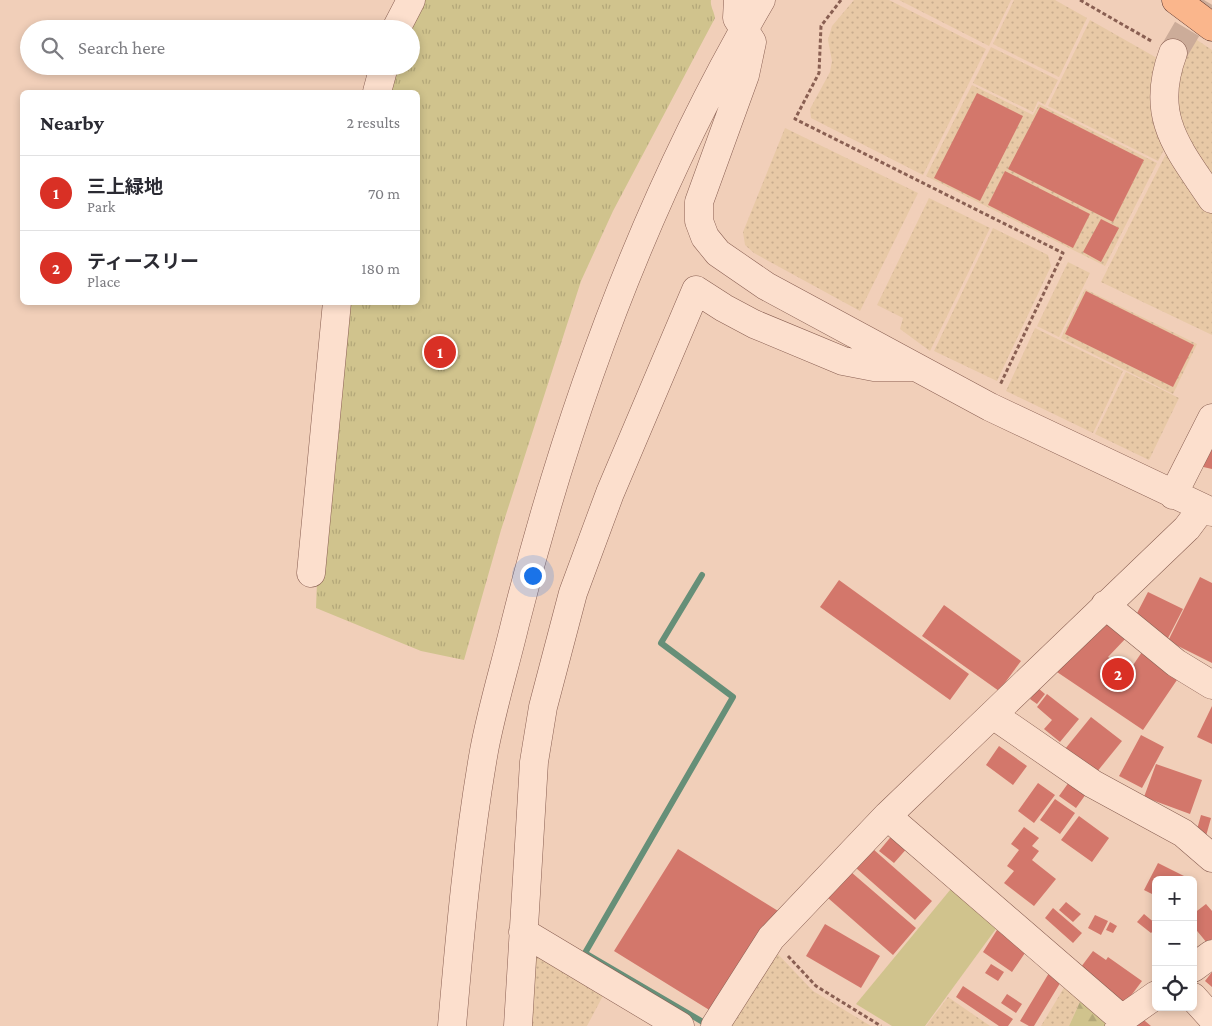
<!DOCTYPE html>
<meta charset="utf-8">
<style>
body{margin:0;font-family:"Crimson Pro","Noto Sans JP",serif;background:#f2f2f3;color:#2b2b33}
.controls{position:absolute;right:15px;bottom:15px;display:grid;overflow:hidden;border-radius:8px;box-shadow:0 2px 8px #0003}
.controls button{width:45px;height:45px;display:grid;place-items:center;padding:0;border:0;border-bottom:1px solid #e1e1e2;background:#fff;color:#2b2b33;font:25px sans-serif}
.you{position:absolute;left:532px;top:575px;width:18px;height:18px;margin:-12px;border:4px solid #fff;border-radius:50%;background:#1a73e8;box-shadow:0 0 0 8px #1a73e833}
.badge{display:grid;place-items:center;width:32px;height:32px;border-radius:50%;background:#d93025;color:#fff;font-size:16px;font-weight:700}
.pin{position:absolute;translate:-50% -50%;border:2px solid #fff;box-shadow:0 1px 5px #0006}
.list{margin:0;padding:0;list-style:none}
h2{display:flex;justify-content:space-between;align-items:center;height:65px;margin:0;padding:0 20px;font-size:21px}
h2 small{font-size:16px;font-weight:400;color:#7c7c81}
.list li{display:grid;grid-template-columns:32px 1fr auto;gap:15px;align-items:center;box-sizing:border-box;height:75px;padding:0 20px;border-top:1px solid #e1e1e2}
.list b{display:block;font-size:19px;white-space:nowrap}
.list p{margin:0;font-size:16px;white-space:nowrap;color:#7c7c81}
.list em{font-size:16px;font-style:normal;color:#7c7c81}
.icon{flex:none;width:28px;height:28px;fill:none;stroke:currentColor;stroke-width:2;stroke-linecap:round;stroke-linejoin:round}
.map{position:relative;flex:none;width:1212px;height:1026px;overflow:hidden}
.search{position:absolute;background:#fff;box-shadow:0 2px 8px #0003;left:20px;top:20px;width:400px;height:55px;display:flex;align-items:center;gap:12px;box-sizing:border-box;padding:0 18px;border-radius:28px;color:#7c7c81;font-size:19px}
.panel{position:absolute;background:#fff;box-shadow:0 2px 8px #0003;left:20px;top:90px;width:400px;height:215px;border-radius:8px}
.map>svg:first-child{display:block}
.farmland{fill:url(#farmland-dots)}
.grass{fill:#d0c38d}
.forest{fill:url(#forest-firs)}
.park{fill:url(#park-tufts)}
.lines{fill:none;stroke-linecap:round;stroke-linejoin:round}
.stream{stroke:#668f78;stroke-width:6}
.building{fill:#d3776b}
.minor-tunnel{stroke:#ccac99;stroke-width:28;stroke-dasharray:28 14;stroke-linecap:butt}
.minor-casing{stroke:#895f52;stroke-width:29}
.major-casing{stroke:#562f28;stroke-width:29}
.path{stroke:#895f52;stroke-width:3;stroke-dasharray:4 2.5;stroke-linecap:butt}
.minor{stroke:#fcdfcd;stroke-width:28}
.major{stroke:#fab68c;stroke-width:28}
</style>
<div class="map">
<svg width="1212" height="1026" viewBox="0 0 1212 1026">
<defs>
<pattern id="farmland-dots" width="8" height="8" patternUnits="userSpaceOnUse" patternTransform="scale(1.25)"><rect width="8" height="8" fill="#e8c9a6"/><path d="M2 2h.1M6 6h.1" fill="none" stroke="#c8ac8e" stroke-width="1.8" stroke-linecap="round"/></pattern>
<pattern id="forest-firs" width="22" height="20" patternUnits="userSpaceOnUse" patternTransform="scale(1.25)"><rect width="22" height="20" fill="#d0c38d"/><path d="M5 1l3.5 6h-7zM16 11l3.5 6h-7z" fill="#b3a779"/></pattern>
<pattern id="park-tufts" width="24" height="20" patternUnits="userSpaceOnUse" patternTransform="scale(1.25)"><rect width="24" height="20" fill="#d0c38d"/><path d="M3 7l-1-3M5 7V3M7 7l1-3M15 17l-1-3M17 17v-4M19 17l1-3" fill="none" stroke="#b3a779"/></pattern>
</defs>
<rect width="100%" height="100%" fill="#f1cfb9"/>
<path class="farmland" d="M854,0H889L986,49L923,175L811,118L810,109L830,72L832,61L828,40L832,26Z
M899,0H1011L989,46Z
M1014,0H1055L1087,18L1059,77L993,44Z
M1090,20L1164,62L1169,140L1158,161L1048,106Z
M1194,38L1212,50V185L1184,142L1172,98L1180,63Z
M991,47L1058,80L1045,105L1038,101L1033,112L973,83Z
M972,85L1033,115L1039,104L1157,163L1105,266L926,176Z
M785,128L918,193L860,311L754,253L745,245L743,232Z
M1171,144L1212,210V335L1101,282Z
M929,198L990,228L930,351L900,329L903,318L877,305Z
M993,228L1048,255L1051,266L997,381L934,351Z
M1068,262L1090,273L1059,337L1037,326Z
M1085,289L1197,344L1173,394L1061,338Z
M1035,328L1123,371L1093,433L1006,391Z
M1126,372L1179,398L1149,460L1095,434Z
M536,949L606,990L587,1026H526Z
M774,950L813,991L871,1026H726Z
M1068,981L1083,994L1069,1026H1041Z
M948,997L990,1026H926Z"/>
<path class="grass" d="M955,884L1001,922L925,1026H892L856,1004Z"/>
<path class="forest" d="M1083,995L1112,1026H1069Z"/>
<path class="park" d="M405,0H711C710,6 714,11 715,18L613,211L581,281L501,530L464,660L421,651L316,608L328,303L418,302V92H371L379,66H411V29Z"/>
<g class="lines">
<path class="stream" d="M702,575L661,643L733,697L585,953L708,1025"/>
</g>
<path class="building" d="M977,93L1023,116L980,201L934,178Z
M1040,107L1144,160L1113,222L1008,169Z
M1005,171L1090,214L1073,248L988,205Z
M1101,219L1119,228L1101,262L1083,252Z
M1086,291L1194,345L1173,387L1065,334Z
M1212,432V469L1199,466Z
M1200,577L1212,583V663L1168,641Z
M839,580L969,674L950,700L820,607Z
M1148,592L1183,609L1167,640L1136,615Z
M944,605L1021,661L999,691L922,636Z
M1108,619L1127,637L1108,657L1129,671L1142,652L1179,677L1143,730L1057,672Z
M1038,688L1045,694L1037,704L1030,699Z
M1047,694L1079,719L1060,742L1044,729L1052,720L1037,707Z
M1212,706V744L1197,737Z
M1091,717L1122,741L1096,773L1065,749Z
M1141,735L1164,747L1142,788L1119,776Z
M999,746L1027,766L1013,785L986,765Z
M1156,764L1202,780L1190,814L1144,797Z
M1074,775L1091,787L1076,808L1059,796Z
M1038,783L1055,795L1034,823L1018,811Z
M1055,799L1075,813L1060,834L1040,820Z
M1201,815L1211,818L1206,836L1196,833Z
M1079,816L1109,838L1092,862L1061,840Z
M1024,827L1039,838L1032,846L1039,851L1032,860L1056,879L1034,906L1004,883L1014,871L1007,866L1019,850L1011,844Z
M894,833L909,846L894,863L879,851Z
M678,849L783,914L719,1016L614,951Z
M873,849L932,901L915,920L856,868Z
M1158,863L1192,880H1156V896L1144,890Z
M851,872L916,928L893,955L828,898Z
M1066,902L1081,914L1073,922L1059,910Z
M1206,904L1212,911V939L1207,943L1193,926V914Z
M1053,908L1082,933L1073,943L1045,918Z
M1144,914L1156,924V928L1151,933L1137,922Z
M1095,915L1108,921L1101,935L1088,928Z
M1110,922L1117,926L1113,933L1106,930Z
M825,924L880,956L861,988L806,956Z
M997,930L1027,950L1012,972L983,952Z
M1093,951L1106,960L1108,957L1142,981L1124,1005L1078,971Z
M991,964L1004,972L998,981L985,973Z
M1212,972V987L1205,981Z
M1049,973L1062,980L1034,1026H1029L1020,1021Z
M963,986L1013,1019L1008,1026H999L956,997Z
M1007,994L1022,1004L1016,1013L1001,1003Z
M1139,1016L1151,1026H1131Z"/>
<g class="lines">
<path class="minor-tunnel" d="M1173,53L1204,0"/>
<g class="minor-casing">
<path id="minor" d="M738,0L737,18L752,42L745,75L699,202V221L705,237L718,253L766,286L990,407L1212,512
M396,29L411,0
M1173,53C1149,117 1178,148 1212,199
M377,92L384,66
M1173,495L1212,418
M311,573L337,302
M1105,605L1176,663L1212,685
M993,715L1093,784L1183,833L1212,858
M887,816L1122,1019
M523,932L680,1026
M1193,968L1212,954
M1193,997L1212,1018
M452,1026C460,934 468,842 484,751C492,708 505,666 515,624C569,407 648,193 761,0
M518,1026L534,762L543,707L573,593L610,493L696,290L724,308L754,324L843,361L874,367H914
M715,1026L771,938L887,816L1187,528L1202,508
M1119,1026L1122,1019L1156,995"/>
</g>
<g class="major-casing">
<path id="major" d="M1176,0L1212,27"/>
</g>
<path class="path" d="M841,0L821,26L819,73L795,119L1063,253L1000,385
M1080,0L1153,42
M788,956L816,986L881,1026"/>
<use href="#minor" class="minor"/>
<use href="#major" class="major"/>
</g>
</svg>
<div class="controls">
<button>+</button>
<button>−</button>
<button><svg class="icon" aria-label="locate" viewBox="0 0 24 24"><circle cx="12" cy="12" r="6"/><path d="M12 2v4M12 18v4M2 12h4M18 12h4"/></svg></button>
</div>
<div class="you"></div>
<div class="pin badge" style="left:440px;top:352px">1</div>
<div class="pin badge" style="left:1118px;top:674px">2</div>
<div class="search"><svg class="icon" aria-label="search" viewBox="0 0 24 24"><circle cx="10" cy="10" r="6"/><path d="M15 15l6 6"/></svg>Search here</div>
<section class="panel">
<h2>Nearby<small>2 results</small></h2>
<ul class="list">
<li><span class="badge">1</span><div><b>三上緑地</b><p>Park</p></div><em>70 m</em></li>
<li><span class="badge">2</span><div><b>ティースリー</b><p>Place</p></div><em>180 m</em></li>
</ul>
</section>
</div>
